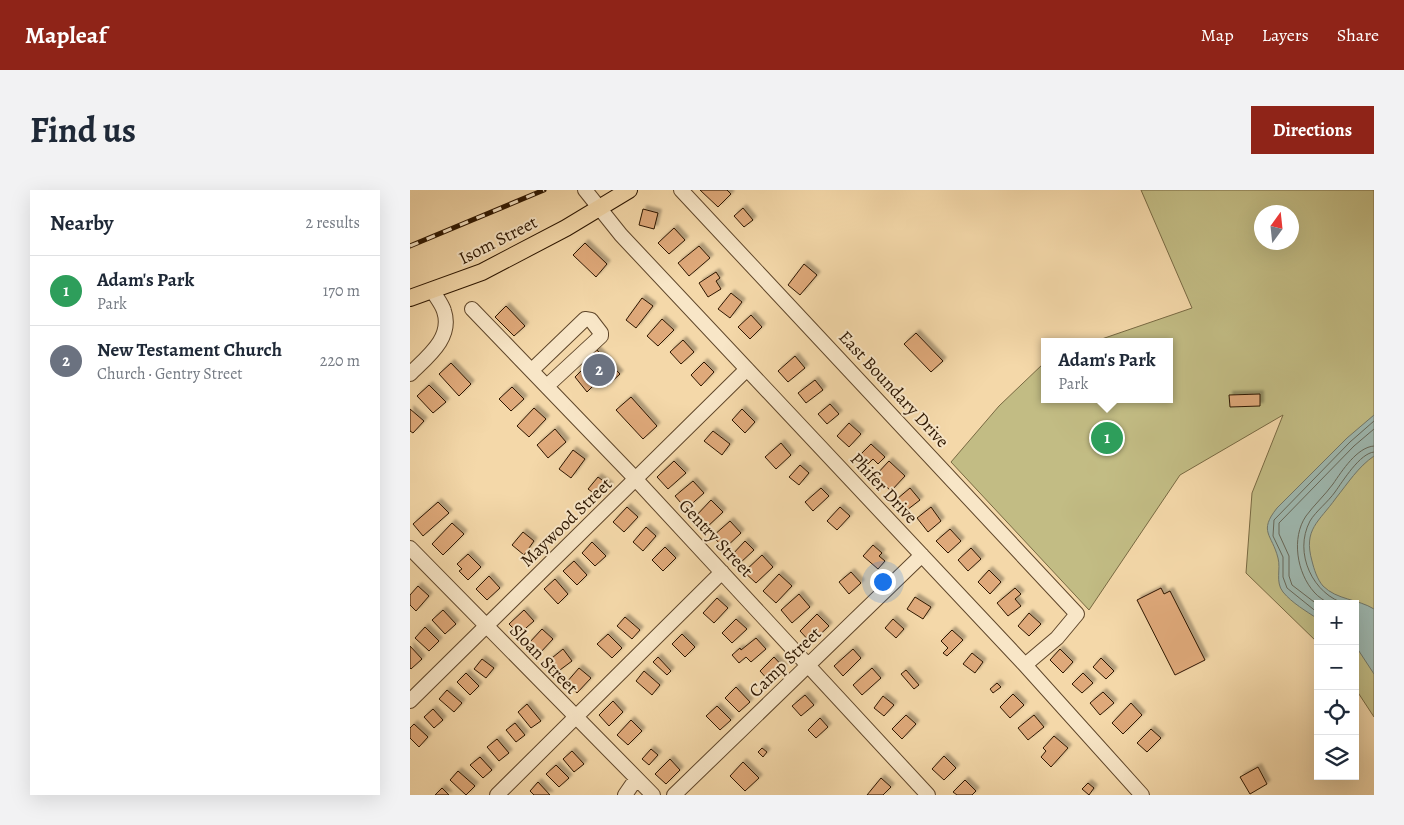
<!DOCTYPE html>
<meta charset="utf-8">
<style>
body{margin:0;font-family:Alegreya,serif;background:#f2f2f3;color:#1f2937}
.controls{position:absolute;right:15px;bottom:15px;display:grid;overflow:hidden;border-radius:0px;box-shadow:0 5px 20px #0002}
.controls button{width:45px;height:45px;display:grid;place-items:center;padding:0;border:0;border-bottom:1px solid #e0e1e3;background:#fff;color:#1f2937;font:25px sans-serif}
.compass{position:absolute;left:844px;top:15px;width:45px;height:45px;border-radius:50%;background:#fff;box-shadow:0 5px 20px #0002;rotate:15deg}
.you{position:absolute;left:472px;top:391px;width:18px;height:18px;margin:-12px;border:4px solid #fff;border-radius:50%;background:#1a73e8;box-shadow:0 0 0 8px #1a73e833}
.badge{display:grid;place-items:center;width:32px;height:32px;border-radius:50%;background:#8f2418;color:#fff;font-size:16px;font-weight:700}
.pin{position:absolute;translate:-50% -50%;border:2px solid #fff;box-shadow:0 1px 5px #0006}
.popup{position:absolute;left:631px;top:148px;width:132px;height:65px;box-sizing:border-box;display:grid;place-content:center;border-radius:0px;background:#fff;filter:drop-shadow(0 1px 4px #0005);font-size:16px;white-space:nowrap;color:#747a83}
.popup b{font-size:19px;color:#1f2937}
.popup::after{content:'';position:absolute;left:50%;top:100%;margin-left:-10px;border:10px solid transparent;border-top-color:#fff}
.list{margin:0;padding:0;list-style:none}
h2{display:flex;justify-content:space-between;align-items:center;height:65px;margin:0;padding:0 20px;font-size:21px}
h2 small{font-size:16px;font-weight:400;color:#747a83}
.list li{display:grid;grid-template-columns:32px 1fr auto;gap:15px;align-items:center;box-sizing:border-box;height:70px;padding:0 20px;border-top:1px solid #e0e1e3}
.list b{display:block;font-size:19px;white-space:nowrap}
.list p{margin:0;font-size:16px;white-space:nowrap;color:#747a83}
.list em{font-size:16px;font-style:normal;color:#747a83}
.icon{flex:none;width:28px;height:28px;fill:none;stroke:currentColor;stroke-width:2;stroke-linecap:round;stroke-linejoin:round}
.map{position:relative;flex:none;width:964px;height:605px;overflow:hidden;border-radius:0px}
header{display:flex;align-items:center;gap:30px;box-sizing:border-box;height:70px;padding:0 25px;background:#8f2418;color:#fff}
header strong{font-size:24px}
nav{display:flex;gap:28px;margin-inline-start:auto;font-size:18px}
.intro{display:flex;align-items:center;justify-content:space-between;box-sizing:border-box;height:120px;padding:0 30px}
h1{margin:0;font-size:35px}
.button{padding:12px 22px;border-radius:0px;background:#8f2418;color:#fff;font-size:18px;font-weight:700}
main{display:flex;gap:30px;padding:0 30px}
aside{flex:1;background:#fff;border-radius:0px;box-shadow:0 5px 20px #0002}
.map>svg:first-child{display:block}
.green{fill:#c2bc84;stroke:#786942;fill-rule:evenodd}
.water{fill:#9eb8b0;stroke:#71776a}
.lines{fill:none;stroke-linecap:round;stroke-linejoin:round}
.shore{stroke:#666758;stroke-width:1}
.building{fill:#dfa97a;stroke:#2d1600;filter:url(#shadow)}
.minor-casing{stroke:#5f462a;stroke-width:16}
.major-casing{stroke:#2d1600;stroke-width:18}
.minor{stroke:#f8e6c7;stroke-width:14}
.major{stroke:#f4d8a9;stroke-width:16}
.rail-casing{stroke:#2d1600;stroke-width:5}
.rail{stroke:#f8e6c7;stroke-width:3;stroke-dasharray:9;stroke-linecap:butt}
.labels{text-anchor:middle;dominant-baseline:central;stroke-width:4;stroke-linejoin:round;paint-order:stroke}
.street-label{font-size:18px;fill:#2d1600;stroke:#f8e6c7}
</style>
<header>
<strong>Mapleaf</strong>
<nav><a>Map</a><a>Layers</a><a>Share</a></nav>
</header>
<div class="intro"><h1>Find us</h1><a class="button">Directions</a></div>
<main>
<aside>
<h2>Nearby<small>2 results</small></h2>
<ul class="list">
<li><span class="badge" style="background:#2e9e5b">1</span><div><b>Adam's Park</b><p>Park</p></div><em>170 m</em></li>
<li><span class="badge" style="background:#6b7280">2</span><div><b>New Testament Church</b><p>Church · Gentry Street</p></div><em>220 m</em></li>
</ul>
</aside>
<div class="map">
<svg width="964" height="605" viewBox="0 0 964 605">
<defs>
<filter id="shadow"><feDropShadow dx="3.5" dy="-3.5" stdDeviation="1" flood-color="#0004"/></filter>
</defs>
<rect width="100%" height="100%" fill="#f4d8a9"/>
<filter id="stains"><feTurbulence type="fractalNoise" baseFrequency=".004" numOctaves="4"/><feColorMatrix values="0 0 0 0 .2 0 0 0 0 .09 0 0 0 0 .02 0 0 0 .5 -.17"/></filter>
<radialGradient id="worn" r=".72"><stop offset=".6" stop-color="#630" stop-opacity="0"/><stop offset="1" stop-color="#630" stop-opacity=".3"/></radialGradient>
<path class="green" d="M731,0H964V527L945,498V414H908V453L836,383L842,303L873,225L770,285L679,420L541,272L589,216L634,173V209H760V152H683L782,118ZM852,22H882V52H852Z"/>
<path class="water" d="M964,225V266C948,277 938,293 926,308C909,332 893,339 902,371C904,379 907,389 913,396C927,410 948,409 964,419V484L945,455V414H908V429C896,421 882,413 873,402C865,392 871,379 868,368C862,344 848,342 867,318L937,248Z"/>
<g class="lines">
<path class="shore" d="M919,414C914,410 908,407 904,402C887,383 881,348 896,326C904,315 915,305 923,294C932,281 947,257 964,256
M936,414C903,405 883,363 900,331C906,321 918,312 925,302C933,291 950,263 964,262
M908,415L882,395L879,386V366L869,344V333L944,256L964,239
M908,423L877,398L873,387V367L863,346L864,330L940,252L964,231"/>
</g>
<path class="building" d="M290,0H317L321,4L308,17Z
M333,18L343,30L334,37L324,26Z
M233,19L248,23L244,39L229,35Z
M264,38L275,50L259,64L248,53Z
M175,53L197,74L186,87L163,65Z
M289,56L300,68L279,86L268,73Z
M394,74L407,85L390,105L378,95Z
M306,82L310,88L306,91L311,99L298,107L289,93Z
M321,103L332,112L320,128L308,119Z
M232,108L243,116L226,138L216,130Z
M96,116L115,136L104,146L85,127Z
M341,125L352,137L340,149L328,137Z
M252,129L264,140L248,156L237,146Z
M506,143L533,171L521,182L494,154Z
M273,150L284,162L271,174L260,162Z
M184,157L210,184L197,196L190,189L177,202L165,187L177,175L172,169Z
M385,166L395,178L378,192L368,181Z
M294,172L304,182L291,196L281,185Z
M41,173L61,194L49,206L29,184Z
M405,190L413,200L396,213L388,203Z
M19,195L36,212L23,223L7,206Z
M102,197L114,209L101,221L89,209Z
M850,204V216L820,217L819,205Z
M221,207L247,236L233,249L206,220Z
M420,214L429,224L417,234L408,224Z
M124,218L136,229L119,247L107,236Z
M0,219L14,231L3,243L0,241Z
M332,219L345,232L335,243L322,230Z
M439,233L451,244L439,257L427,246Z
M145,239L156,252L138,268L127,255Z
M303,241L320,254L312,265L294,251Z
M371,253L381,265L366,279L355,267Z
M461,254L475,267L468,274L463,269L458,274L449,266Z
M163,260L175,269L161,288L149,279Z
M264,271L276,283L258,299L247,287Z
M479,271L495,286L481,301L465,286Z
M390,275L399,283L389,295L379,287Z
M188,287L200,296L190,308L178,299Z
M283,291L294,303L276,319L265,306Z
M411,298L419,306L403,321L395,312Z
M500,298L510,310L497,320L487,309Z
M301,310L313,322L295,339L284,328Z
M28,312L39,323L13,346L3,334Z
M217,317L228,327L214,342L203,332Z
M430,317L440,326L427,340L417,331Z
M521,317L531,331L518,342L507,328Z
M320,331L331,343L314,359L303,346Z
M42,333L54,344L33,365L22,354Z
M236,337L246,346L233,361L223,352Z
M540,339L551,351L538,363L526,351Z
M113,342L124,351L114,365L102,355Z
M335,351L344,360L329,374L321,366Z
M182,352L196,366L185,376L172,363Z
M463,355L472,363L469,366L475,371L468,379L453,366Z
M255,357L266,368L253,381L242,370Z
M561,358L571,369L558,381L548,370Z
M58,364L71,377L58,390L49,381L52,379L47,374Z
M352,365L363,377L346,393L334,382Z
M164,371L177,385L167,395L153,381Z
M579,380L591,392L580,404L568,392Z
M441,382L451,393L439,404L429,392Z
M369,384L382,396L366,413L353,401Z
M79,386L90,398L77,410L66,399Z
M145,389L158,404L148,414L134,399Z
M8,396L19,406L6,421L0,415V405Z
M605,398L611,404L605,409L611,416L598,426L587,413Z
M751,398L754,404L760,401L795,470L765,485L727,410Z
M389,404L400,417L382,433L371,420Z
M505,407L521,417L513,429L497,419Z
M307,408L318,418L304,433L293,423Z
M33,420L46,434L35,444L22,430Z
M114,420L124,431L109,444L99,434Z
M619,423L631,434L619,446L608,436Z
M407,424L419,436L401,453L390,441Z
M215,427L230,440L222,449L207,436Z
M326,429L337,439L322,453L312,443Z
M483,429L494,439L486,448L475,438Z
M15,437L29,451L19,461L5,448Z
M132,439L143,449L129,464L118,454Z
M542,440L553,450L537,466L533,463L538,458L531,451Z
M198,444L212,458L202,468L187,454Z
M272,444L285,457L275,467L262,454Z
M346,448L356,459L341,472L336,467L329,473L322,465L330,458L331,460Z
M0,456L12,469L1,479L0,478Z
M153,459L162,471L146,483L137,472Z
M443,459L451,468L433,486L424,476Z
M650,459L663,472L653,483L640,470Z
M562,463L573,472L565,483L553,474Z
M248,467L261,481L257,485L243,472Z
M364,467L374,478L360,492L350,481Z
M691,468L704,481L696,489L683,477Z
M72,469L84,478L76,488L64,479Z
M169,478L181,488L167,503L156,493Z
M462,478L471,488L452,505L443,495Z
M496,480L509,495L504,499L491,484Z
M234,481L250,495L242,505L226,491Z
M56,483L69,496L60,505L47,492Z
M673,483L683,493L672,503L662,494Z
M587,493L591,497L583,503L580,499Z
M326,497L340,512L329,522L315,508Z
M37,500L52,513L44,522L29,509Z
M693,502L704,513L690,525L680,513Z
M603,504L614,515L600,528L590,517Z
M395,505L404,515L391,526L382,516Z
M473,506L484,515L474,526L464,518Z
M203,511L213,522L199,536L189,525Z
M721,513L732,525L713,544L702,533Z
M117,514L131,531L121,538L108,522Z
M307,516L321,530L310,540L296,526Z
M23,519L33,530L24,538L14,527Z
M496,525L506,534L492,549L482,539Z
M624,525L634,537L618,550L608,538Z
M410,528L418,537L406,548L398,540Z
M221,530L232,541L218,555L207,545Z
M105,533L115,545L106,552L96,540Z
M4,534L18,547L9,557L0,548V538Z
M741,539L751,548L737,562L727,553Z
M644,546L658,558L641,577L631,567L636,561L633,558Z
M87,549L99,563L89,571L77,557Z
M352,558L357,562L353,567L348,562Z
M241,559L248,565L239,575L232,569Z
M162,561L174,574L164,582L153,569Z
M534,566L546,578L534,590L522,579Z
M70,567L82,580L73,588L60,575Z
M260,569L270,580L256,594L245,584Z
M333,572L349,588L335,601L320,586Z
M146,575L159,588L149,597L136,584Z
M848,577L857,594L840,604L830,587Z
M48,581L65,596L56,605L40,590Z
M471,588L481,597L473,605H457Z
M555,590L566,601L562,605H547L543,602Z
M128,592L140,605H124L120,601Z
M678,593L684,598L679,605L672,599Z
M32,598L39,605H25Z"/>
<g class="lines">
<g class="minor-casing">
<path id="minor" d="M175,0L211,45L615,475L732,605
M271,0L667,424L647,448L615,475
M62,119L219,282L518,605
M122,180L175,129L181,130L191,143V146L137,196
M0,184C17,167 43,148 34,121C32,114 26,107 22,100
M0,358L243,605
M0,511L337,179
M87,605L312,382
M215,605L226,589
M264,605L512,365"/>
</g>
<g class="major-casing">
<path id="major" d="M0,108L72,82L156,38L219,0"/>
</g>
<use href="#minor" class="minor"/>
<use href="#major" class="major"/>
<g class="rail-casing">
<path id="rail" d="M0,56L134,0"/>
</g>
<use href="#rail" class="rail"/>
</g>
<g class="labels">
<g class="street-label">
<text transform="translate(88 50) rotate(-27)">Isom Street</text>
<text transform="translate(484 199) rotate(47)">East Boundary Drive</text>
<text transform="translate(474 298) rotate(47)">Phifer Drive</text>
<text transform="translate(156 332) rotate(-44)">Maywood Street</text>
<text transform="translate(306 348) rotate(47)">Gentry Street</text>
<text transform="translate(134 469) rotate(46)">Sloan Street</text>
<text transform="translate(375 472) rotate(-44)">Camp Street</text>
</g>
</g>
<rect width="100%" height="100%" filter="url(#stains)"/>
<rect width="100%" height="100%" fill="url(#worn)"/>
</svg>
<div class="controls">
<button>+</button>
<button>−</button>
<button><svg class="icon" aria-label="locate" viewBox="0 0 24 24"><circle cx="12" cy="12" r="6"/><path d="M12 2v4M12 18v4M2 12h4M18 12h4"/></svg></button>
<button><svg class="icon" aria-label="layers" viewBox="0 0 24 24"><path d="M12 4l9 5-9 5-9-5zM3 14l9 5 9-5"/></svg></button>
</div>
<svg class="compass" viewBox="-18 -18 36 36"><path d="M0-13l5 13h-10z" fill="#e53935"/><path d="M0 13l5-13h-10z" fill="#747a83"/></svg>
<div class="you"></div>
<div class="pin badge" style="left:697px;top:248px;background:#2e9e5b">1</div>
<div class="popup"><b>Adam's Park</b>Park</div>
<div class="pin badge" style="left:189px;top:180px;background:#6b7280">2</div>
</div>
</main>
